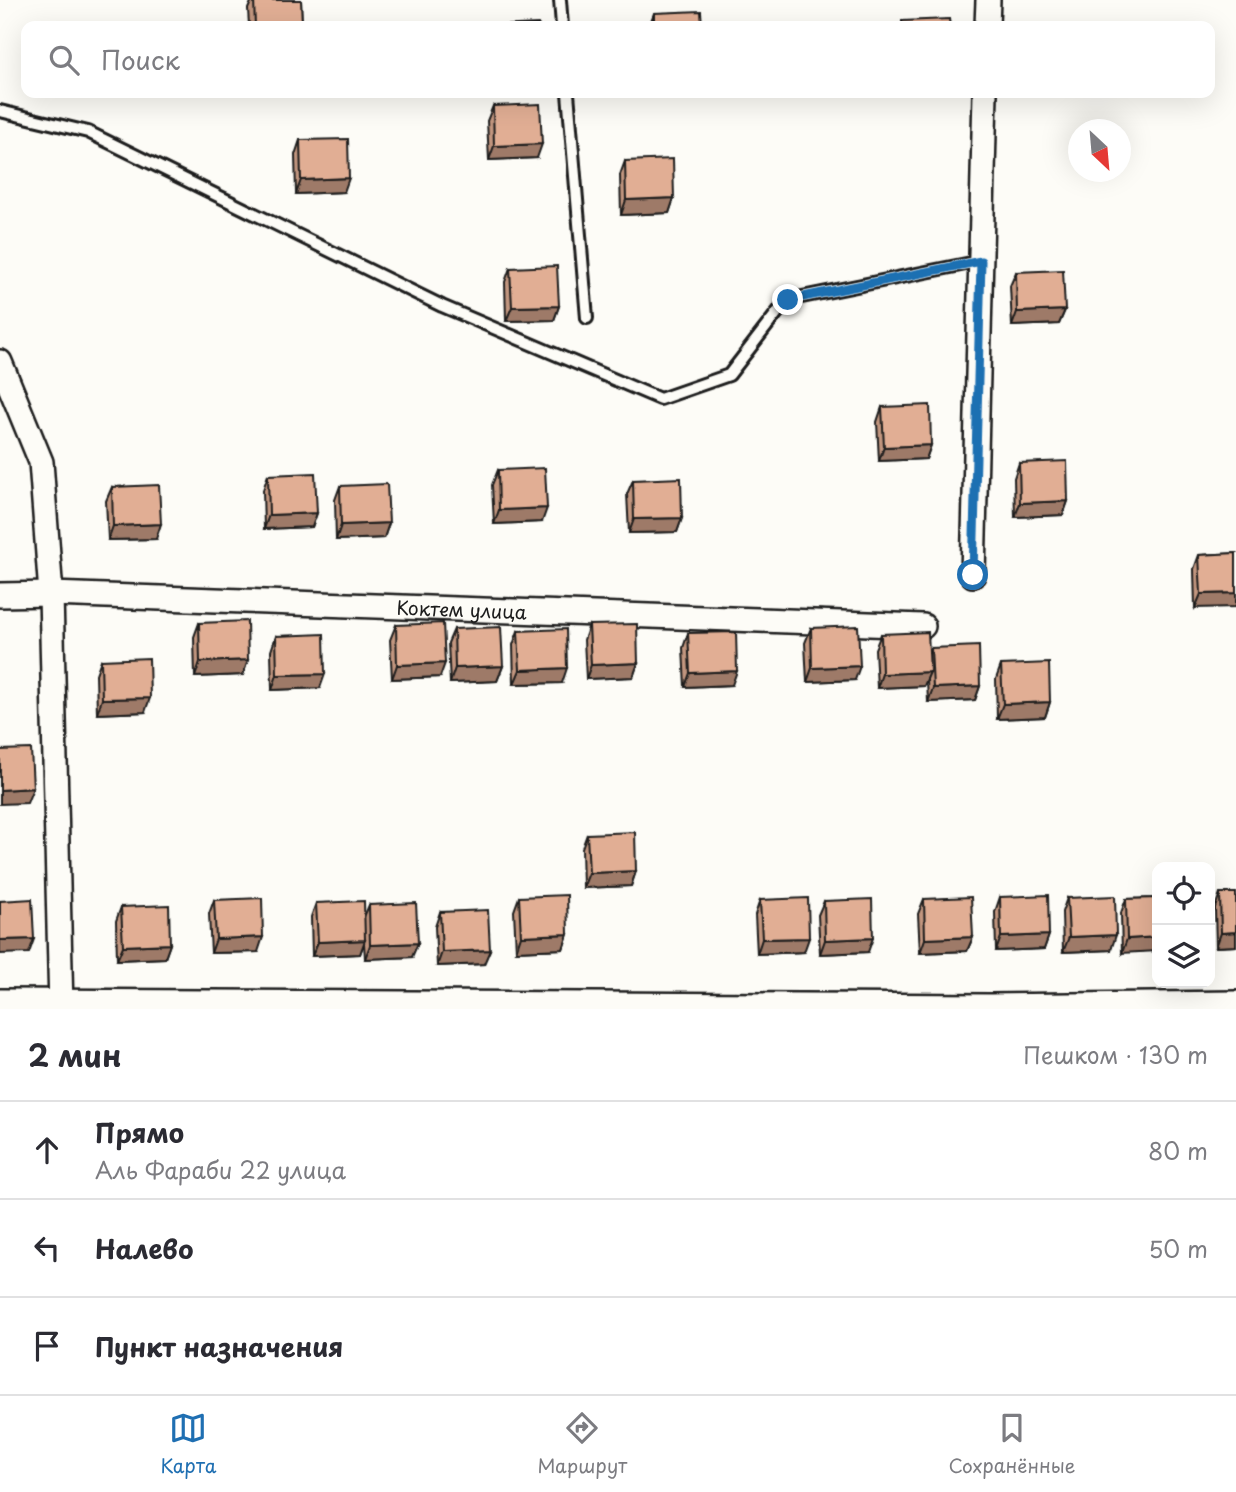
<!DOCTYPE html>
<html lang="ru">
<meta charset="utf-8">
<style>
body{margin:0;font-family:"Playpen Sans",sans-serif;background:#f7f7f7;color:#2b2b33}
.controls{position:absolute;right:21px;bottom:21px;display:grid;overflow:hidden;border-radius:14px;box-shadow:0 7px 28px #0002}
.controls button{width:63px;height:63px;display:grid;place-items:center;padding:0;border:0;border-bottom:2px solid #e1e1e2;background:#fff;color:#2b2b33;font:35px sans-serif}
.compass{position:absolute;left:1068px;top:119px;width:63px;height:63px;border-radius:50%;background:#fff;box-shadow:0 7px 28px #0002;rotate:154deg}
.stop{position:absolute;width:21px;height:21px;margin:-16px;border:5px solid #1f6fb2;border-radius:50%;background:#fff}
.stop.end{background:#1f6fb2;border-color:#fff;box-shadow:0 2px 7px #0008}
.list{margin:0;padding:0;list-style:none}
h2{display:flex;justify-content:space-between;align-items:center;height:91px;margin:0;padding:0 28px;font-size:30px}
h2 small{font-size:23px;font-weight:400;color:#7c7c81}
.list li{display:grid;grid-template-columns:46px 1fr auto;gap:21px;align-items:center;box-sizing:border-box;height:98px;padding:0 28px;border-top:2px solid #e1e1e2}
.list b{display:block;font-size:26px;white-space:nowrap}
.list p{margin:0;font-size:23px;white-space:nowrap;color:#7c7c81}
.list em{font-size:23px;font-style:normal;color:#7c7c81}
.icon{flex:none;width:38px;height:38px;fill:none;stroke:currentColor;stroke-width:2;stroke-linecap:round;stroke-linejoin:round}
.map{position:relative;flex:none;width:1236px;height:1009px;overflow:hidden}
.search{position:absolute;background:#fff;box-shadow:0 7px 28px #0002;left:21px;right:21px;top:21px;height:77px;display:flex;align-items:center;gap:18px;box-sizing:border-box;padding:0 24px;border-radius:14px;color:#7c7c81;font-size:26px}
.sheet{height:385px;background:#fff}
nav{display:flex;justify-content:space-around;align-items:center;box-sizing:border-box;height:98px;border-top:2px solid #e1e1e2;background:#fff;font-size:19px;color:#7c7c81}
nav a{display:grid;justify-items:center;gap:4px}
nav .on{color:#1f6fb2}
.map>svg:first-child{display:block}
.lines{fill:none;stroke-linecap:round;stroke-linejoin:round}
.lane-casing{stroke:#1c1c1c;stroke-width:16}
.street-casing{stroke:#1c1c1c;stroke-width:28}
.lane{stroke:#fdfcf7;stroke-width:10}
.street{stroke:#fdfcf7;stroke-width:23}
.wall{fill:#c2967f;stroke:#1c1c1c;stroke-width:2}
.shaded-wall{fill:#9e7a68;stroke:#1c1c1c;stroke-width:2}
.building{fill:#e1ae94;stroke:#1c1c1c;stroke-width:2}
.route{stroke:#1f6fb2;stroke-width:9}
.labels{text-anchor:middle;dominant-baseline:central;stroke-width:5;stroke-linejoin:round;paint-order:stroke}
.street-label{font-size:19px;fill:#1c1c1c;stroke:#fdfcf7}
</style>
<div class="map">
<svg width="1236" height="1009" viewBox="0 0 1236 1009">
<rect width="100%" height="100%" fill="#fdfcf7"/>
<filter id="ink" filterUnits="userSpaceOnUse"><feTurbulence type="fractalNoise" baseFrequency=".0143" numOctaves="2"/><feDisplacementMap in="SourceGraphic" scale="14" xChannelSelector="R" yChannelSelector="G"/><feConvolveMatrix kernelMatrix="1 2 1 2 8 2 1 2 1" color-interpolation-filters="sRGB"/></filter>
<g filter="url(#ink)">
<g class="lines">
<g class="lane-casing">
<path id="lane" d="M560,0L562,26
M568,93L587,318
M0,111L88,132L442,306L660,399L729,375L787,300L981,261"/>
</g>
<g class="street-casing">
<g id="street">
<path d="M987,26L988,0"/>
<path d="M0,362L41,462L51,594L61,1009"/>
<path d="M973,575L985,93"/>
<path id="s1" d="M0,595L51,594L923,626"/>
<path d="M0,1001L991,1006L1236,1003"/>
</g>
</g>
<use href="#lane" class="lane"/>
<use href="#street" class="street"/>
</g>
<path class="wall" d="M252,0H301L302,26H249L248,9Z
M654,13V26H649Z
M493,106L537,158L489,160L487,121Z
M300,140L344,192L296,194L295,155Z
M625,161L674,198L669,213L621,215L620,175Z
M510,268L559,306L554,320L506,321L505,282Z
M1016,272L1065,310L1059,324L1012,326L1010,286Z
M882,407L931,445L926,459L879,461L877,422Z
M1019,463L1068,501L1063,515L1015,517L1014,478Z
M498,470L542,522L494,524L492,485Z
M268,475L317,513L312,527L264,529L263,490Z
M633,480L682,518L677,532L629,533L627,494Z
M340,486L389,523L384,538L336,540L335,500Z
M112,487L156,539L108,540L106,501Z
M1236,553L1195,608L1194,569L1199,555Z
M199,623L248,660L243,675L195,677L194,637Z
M396,625L440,677L392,679L390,640Z
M589,625L638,663L633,677L586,679L584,640Z
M811,628L855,680L807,682L805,643Z
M454,629L503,666L497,681L450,683L448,643Z
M518,631L562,683L514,684L513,645Z
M688,633L732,685L685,687L683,648Z
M881,634L929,655L931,648L980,686L975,700L928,702L927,680L924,686L877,688L875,649Z
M276,636L320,688L272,690L271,651Z
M101,660L145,712L97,714L96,674Z
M1001,665L1050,702L1045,717L997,719L996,679Z
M587,834L636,871L631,886L583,888L582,848Z
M1220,893H1236V946L1216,947L1215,908Z
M519,897L568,934L563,949L516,951L514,911Z
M1000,897L1049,935L1044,949L996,951L995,912Z
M1067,898L1111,950L1063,952L1062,912Z
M1157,898L1122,953L1121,913L1126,899Z
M924,899L973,937L967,951L920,953L918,914Z
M214,900L258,952L211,953L209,914Z
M760,900L804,952L757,954L755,915Z
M824,901L868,952L820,954L818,915Z
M316,903L364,917L369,905L412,957L365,959L364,943L360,954L312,956L311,917Z
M121,907L170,944L165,958L117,960L116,921Z
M440,912L484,964L437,966L435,927Z"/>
<path class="shaded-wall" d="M542,144L537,158L489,160L494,146Z
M349,178L344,192L296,194L301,180Z
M674,198L669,213L621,215L626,200Z
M559,306L554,320L506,321L512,307Z
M1065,310L1059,324L1012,326L1017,312Z
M931,445L926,459L879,461L884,447Z
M1068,501L1063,515L1015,517L1020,503Z
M547,508L542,522L494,524L499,510Z
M317,513L312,527L264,529L269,515Z
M682,518L677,532L629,533L634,519Z
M389,523L384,538L336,540L341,525Z
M161,524L156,539L108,540L113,526Z
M1236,593V607L1195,608L1201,594Z
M248,660L243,675L195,677L200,662Z
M445,663L440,677L392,679L397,665Z
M638,663L633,677L586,679L591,665Z
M503,666L497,681L450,683L455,668Z
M860,666L855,680L807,682L812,668Z
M567,668L562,683L514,684L520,670Z
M737,671L732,685L685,687L690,673Z
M930,672L924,686L877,688L882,674Z
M325,674L320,688L272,690L277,675Z
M980,686L975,700L928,702L933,688Z
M150,698L145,712L97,714L102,699Z
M1050,702L1045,717L997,719L1003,704Z
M33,788L27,803L0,804V790Z
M636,871L631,886L583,888L589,873Z
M1236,932V946L1216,947L1221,933Z
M568,934L563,949L516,951L521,936Z
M1049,935L1044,949L996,951L1001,937Z
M1116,935L1111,950L1063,952L1069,937Z
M263,937L258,952L211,953L216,939Z
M973,937L967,951L920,953L925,939Z
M1157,937V951L1122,953L1127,939Z
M809,938L804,952L757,954L762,939Z
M873,938L868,952L820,954L825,940Z
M34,939L29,953L0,954V940Z
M365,940L360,954L312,956L318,942Z
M418,943L412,957L365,959L370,945Z
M170,944L165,958L117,960L123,946Z
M490,950L484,964L437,966L442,952Z"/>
<path class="building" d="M254,0H301L302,26H255Z
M701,11L702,26H654V13Z
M949,19L950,26H902V21Z
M538,24L539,26H493Z
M540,104L542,144L494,146L493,106Z
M348,139L349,178L301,180L300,140Z
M673,159L674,198L626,200L625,161Z
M557,266L559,306L512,307L510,268Z
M1063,270L1065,310L1017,312L1016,272Z
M930,405L931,445L884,447L882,407Z
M1067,461L1068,501L1020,503L1019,463Z
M545,468L547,508L499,510L498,470Z
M315,473L317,513L269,515L268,475Z
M681,478L682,518L634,519L633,480Z
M387,484L389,523L341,525L340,486Z
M159,485L161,524L113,526L112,487Z
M1236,553V593L1201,594L1199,555Z
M247,621L248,660L200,662L199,623Z
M443,623L445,663L397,665L396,625Z
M637,624L638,663L591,665L589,625Z
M858,626L860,666L812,668L811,628Z
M501,627L503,666L455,668L454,629Z
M566,629L567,668L520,670L518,631Z
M736,632L737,671L690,673L688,633Z
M928,632L930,672L882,674L881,634Z
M324,634L325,674L277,675L276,636Z
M979,646L980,686L933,688L931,648Z
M149,658L150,698L102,699L101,660Z
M1049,663L1050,702L1003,704L1001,665Z
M31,749L33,788L0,790V750Z
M635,832L636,871L589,873L587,834Z
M1220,893H1236V932L1221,933Z
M567,895L568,934L521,936L519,897Z
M1048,895L1049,935L1001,937L1000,897Z
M1115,896L1116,935L1069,937L1067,898Z
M971,897L973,937L925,939L924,899Z
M262,898L263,937L216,939L214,900Z
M808,898L809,938L762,939L760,900Z
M1157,898V937L1127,939L1126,899Z
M32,899L34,939L0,940V901Z
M872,899L873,938L825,940L824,901Z
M364,901L365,940L318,942L316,903Z
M416,903L418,943L370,945L369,905Z
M169,905L170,944L123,946L121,907Z
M488,910L490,950L442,952L440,912Z"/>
</g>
<g class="lines" filter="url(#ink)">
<path class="route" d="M788,300L981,261L973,575"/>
</g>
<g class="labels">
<g class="street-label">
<text stroke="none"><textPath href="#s1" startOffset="462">Коктем улица</textPath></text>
</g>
</g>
</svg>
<div class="controls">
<button><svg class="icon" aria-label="locate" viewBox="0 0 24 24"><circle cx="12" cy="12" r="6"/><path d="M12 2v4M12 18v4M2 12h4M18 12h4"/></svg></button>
<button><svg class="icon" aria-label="layers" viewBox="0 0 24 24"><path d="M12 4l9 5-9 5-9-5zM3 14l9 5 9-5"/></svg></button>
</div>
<svg class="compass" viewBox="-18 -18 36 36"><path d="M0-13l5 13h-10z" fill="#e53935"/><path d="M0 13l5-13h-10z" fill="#7c7c81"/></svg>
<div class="stop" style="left:973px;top:575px"></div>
<div class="stop end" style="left:788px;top:300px"></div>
<div class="search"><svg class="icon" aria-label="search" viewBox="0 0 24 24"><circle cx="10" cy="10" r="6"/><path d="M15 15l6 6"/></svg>Поиск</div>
</div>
<section class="sheet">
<h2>2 мин<small>Пешком · 130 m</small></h2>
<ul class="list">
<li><svg class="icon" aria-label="ahead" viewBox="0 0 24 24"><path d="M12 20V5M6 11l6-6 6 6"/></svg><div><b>Прямо</b><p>Аль Фараби 22 улица</p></div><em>80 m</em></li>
<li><svg class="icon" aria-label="left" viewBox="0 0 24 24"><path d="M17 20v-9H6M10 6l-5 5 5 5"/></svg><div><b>Налево</b></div><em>50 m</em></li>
<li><svg class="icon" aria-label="arrive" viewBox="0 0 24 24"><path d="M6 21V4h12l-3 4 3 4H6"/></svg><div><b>Пункт назначения</b></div></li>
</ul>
</section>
<nav>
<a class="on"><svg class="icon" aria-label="map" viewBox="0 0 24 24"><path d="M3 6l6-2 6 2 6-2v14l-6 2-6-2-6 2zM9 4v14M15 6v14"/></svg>Карта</a>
<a><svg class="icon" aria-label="directions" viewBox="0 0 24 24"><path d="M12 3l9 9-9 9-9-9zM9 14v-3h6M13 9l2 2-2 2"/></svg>Маршрут</a>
<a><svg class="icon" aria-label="saved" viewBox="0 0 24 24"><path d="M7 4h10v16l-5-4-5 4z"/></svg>Сохранённые</a>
</nav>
